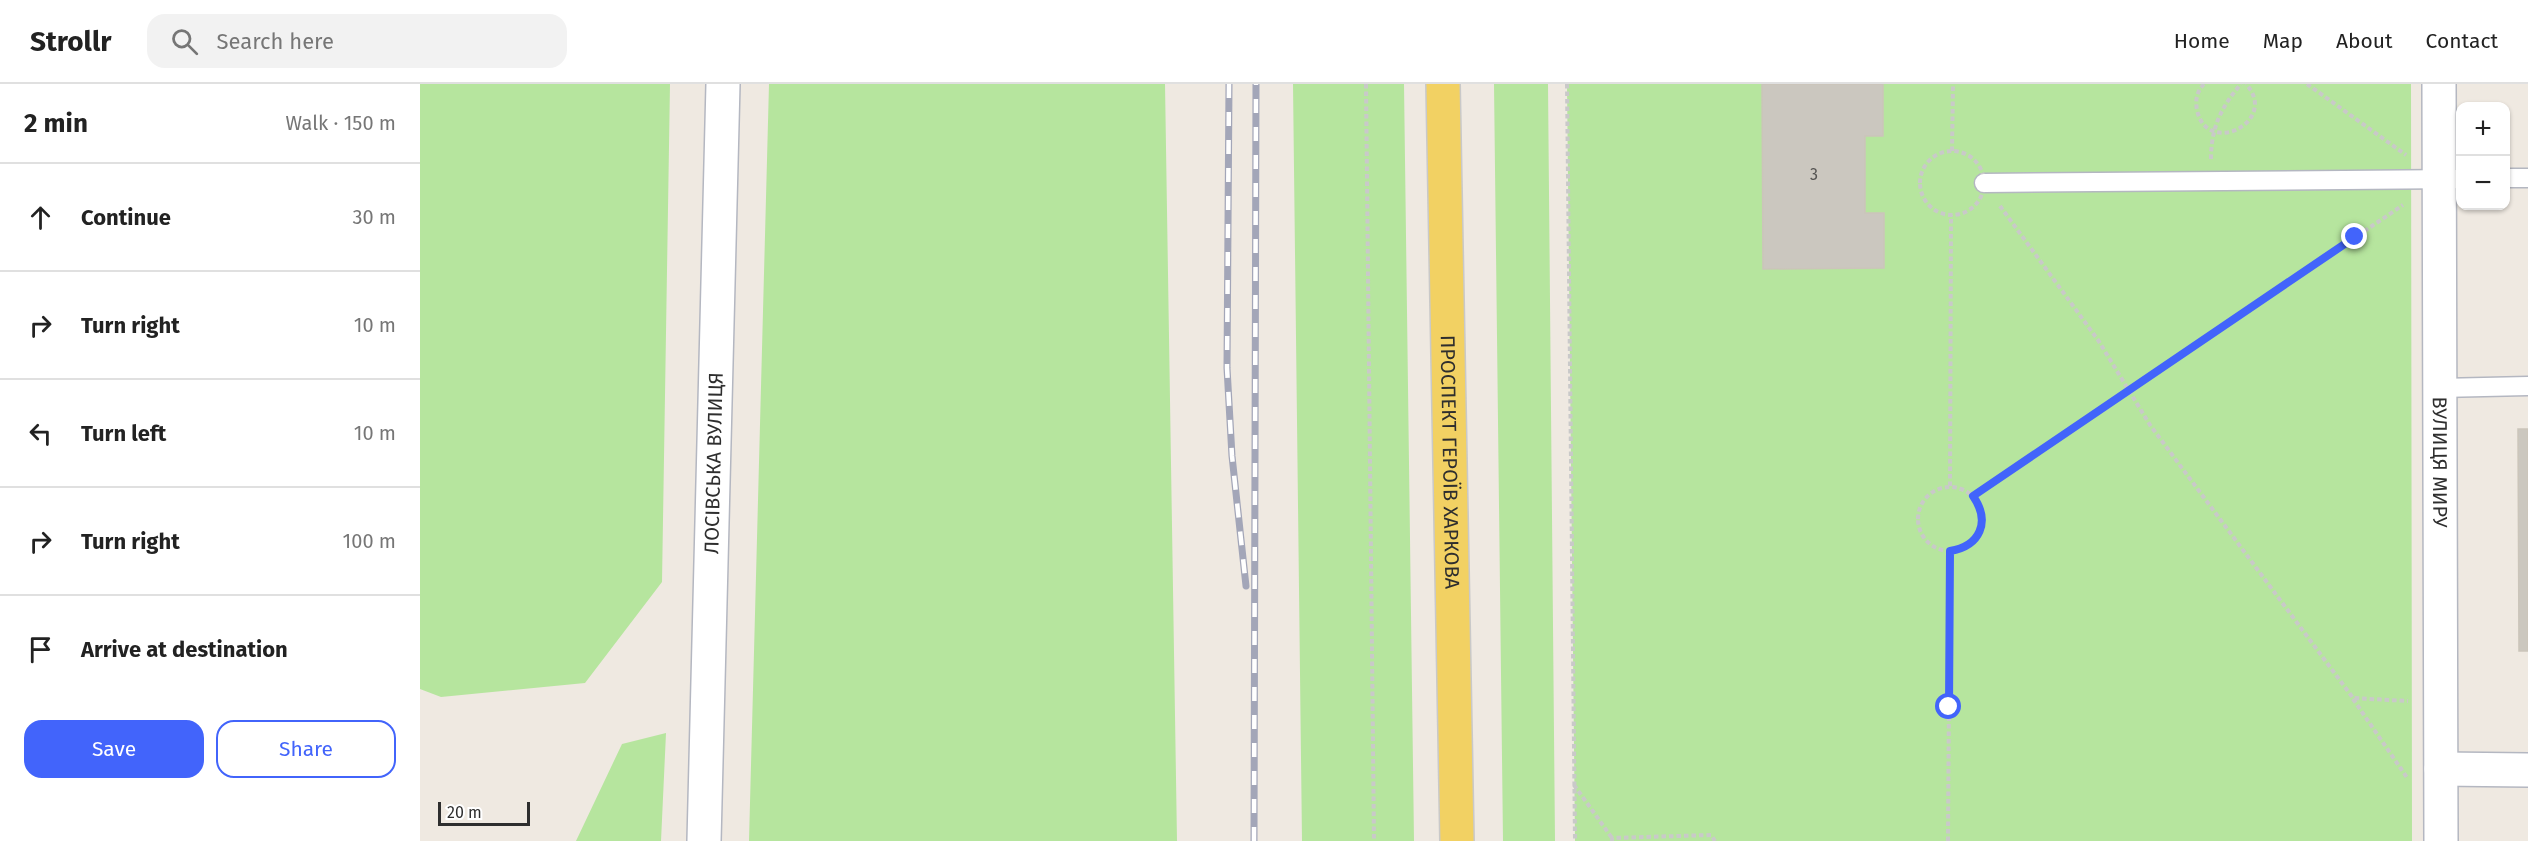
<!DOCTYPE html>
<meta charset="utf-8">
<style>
body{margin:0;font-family:"Fira Sans",sans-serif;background:#f2f2f2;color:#222}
.controls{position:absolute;right:18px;top:18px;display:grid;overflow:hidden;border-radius:12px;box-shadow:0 2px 4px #0004}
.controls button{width:54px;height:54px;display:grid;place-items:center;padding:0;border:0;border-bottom:2px solid #e0e0e0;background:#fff;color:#222;font:30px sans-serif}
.scale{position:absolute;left:18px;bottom:15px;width:92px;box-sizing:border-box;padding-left:6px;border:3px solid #2e2e2e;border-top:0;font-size:16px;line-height:21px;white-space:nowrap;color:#2e2e2e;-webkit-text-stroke:4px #fff;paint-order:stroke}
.stop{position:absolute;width:18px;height:18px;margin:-14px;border:4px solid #4264fb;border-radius:50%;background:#fff}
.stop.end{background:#4264fb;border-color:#fff;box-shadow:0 2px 6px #0008}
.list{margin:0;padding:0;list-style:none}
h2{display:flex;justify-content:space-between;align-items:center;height:78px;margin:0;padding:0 24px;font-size:26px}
h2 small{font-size:20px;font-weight:400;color:#767676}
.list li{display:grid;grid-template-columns:39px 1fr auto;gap:18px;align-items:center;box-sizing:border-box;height:108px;padding:0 24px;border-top:2px solid #e0e0e0}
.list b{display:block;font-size:22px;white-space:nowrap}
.list em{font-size:20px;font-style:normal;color:#767676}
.actions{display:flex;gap:12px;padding:18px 24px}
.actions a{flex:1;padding:14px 0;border:2px solid #4264fb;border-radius:18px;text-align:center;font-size:21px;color:#4264fb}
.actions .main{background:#4264fb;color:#fff}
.icon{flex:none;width:33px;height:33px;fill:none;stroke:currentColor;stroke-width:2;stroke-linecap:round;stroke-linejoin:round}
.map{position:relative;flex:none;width:2108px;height:757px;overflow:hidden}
header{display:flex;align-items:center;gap:36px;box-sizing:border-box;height:84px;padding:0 30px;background:#fff;border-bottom:2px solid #e0e0e0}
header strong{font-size:28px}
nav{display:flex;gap:33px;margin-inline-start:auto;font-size:21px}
.search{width:420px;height:54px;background:#f2f2f2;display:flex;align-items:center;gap:15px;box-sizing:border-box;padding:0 21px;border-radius:18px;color:#767676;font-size:22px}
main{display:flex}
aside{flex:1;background:#fff}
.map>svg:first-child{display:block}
.green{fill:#b6e59e}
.building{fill:#cbc7bf;stroke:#cbc5ba;stroke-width:1.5}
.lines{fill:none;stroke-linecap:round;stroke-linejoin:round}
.service-casing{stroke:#b4b7c1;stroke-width:21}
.minor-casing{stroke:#b4b7c1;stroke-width:36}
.tertiary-casing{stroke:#b4b7c1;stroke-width:36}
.secondary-casing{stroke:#b4b7c1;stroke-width:36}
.primary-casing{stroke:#c9c9c9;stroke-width:36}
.path{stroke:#c9c9c9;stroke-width:4;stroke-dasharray:4.5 3;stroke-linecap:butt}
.service{stroke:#fff;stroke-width:18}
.minor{stroke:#fff;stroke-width:33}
.tertiary{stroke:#fff;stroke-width:33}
.secondary{stroke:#fff;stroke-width:33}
.primary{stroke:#f2d163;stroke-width:33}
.rail-casing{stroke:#a3a6b8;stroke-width:7}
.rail{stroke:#fff;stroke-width:4.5;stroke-dasharray:14;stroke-linecap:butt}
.route{stroke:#4264fb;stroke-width:8}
.labels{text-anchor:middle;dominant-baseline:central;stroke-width:5;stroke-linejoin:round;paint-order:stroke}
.number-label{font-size:16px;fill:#555452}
.street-label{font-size:20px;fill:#2e2e2e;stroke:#fff}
</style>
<header>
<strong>Strollr</strong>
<div class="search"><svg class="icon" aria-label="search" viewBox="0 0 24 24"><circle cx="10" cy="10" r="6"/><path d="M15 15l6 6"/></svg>Search here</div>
<nav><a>Home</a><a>Map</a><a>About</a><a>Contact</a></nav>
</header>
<main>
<aside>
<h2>2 min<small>Walk · 150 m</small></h2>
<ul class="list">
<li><svg class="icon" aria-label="ahead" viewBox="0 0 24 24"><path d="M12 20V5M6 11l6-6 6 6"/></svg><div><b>Continue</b></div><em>30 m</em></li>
<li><svg class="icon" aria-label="right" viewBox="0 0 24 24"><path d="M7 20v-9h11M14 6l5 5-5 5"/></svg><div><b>Turn right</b></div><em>10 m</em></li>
<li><svg class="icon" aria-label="left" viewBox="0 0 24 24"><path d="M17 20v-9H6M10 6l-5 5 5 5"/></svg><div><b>Turn left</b></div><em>10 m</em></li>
<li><svg class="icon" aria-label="right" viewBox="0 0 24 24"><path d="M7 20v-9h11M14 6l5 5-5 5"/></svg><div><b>Turn right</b></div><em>100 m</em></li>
<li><svg class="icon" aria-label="arrive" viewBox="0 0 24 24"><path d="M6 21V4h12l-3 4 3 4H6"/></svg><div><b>Arrive at destination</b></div></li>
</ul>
<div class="actions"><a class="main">Save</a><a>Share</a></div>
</aside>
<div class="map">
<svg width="2108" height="757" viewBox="0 0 2108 757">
<rect width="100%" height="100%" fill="#efe9e1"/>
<path class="green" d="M0,0H250L242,498L165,599L21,613L0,605Z
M349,0H745L757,757H329Z
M873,0H984L994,757H882Z
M1074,0H1128L1135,757H1083Z
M1147,0H1991L1992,757H1155Z
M246,649L241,757H156L202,660Z"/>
<path class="building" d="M1342,0H1463V52H1445V129H1464V184L1343,185Z
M2098,345H2108V567H2099Z"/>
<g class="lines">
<g class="service-casing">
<path id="service" d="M2086,94H2108
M1564,99L2040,95
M2020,304L2108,302"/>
</g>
<g class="minor-casing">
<path id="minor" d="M2021,685L2108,686"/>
</g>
<g class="tertiary-casing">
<g id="tertiary">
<path id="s1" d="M2019,0L2021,757"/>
</g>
</g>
<g class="secondary-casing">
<g id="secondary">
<path id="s2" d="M284,757L303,0"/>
</g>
</g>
<g class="primary-casing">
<g id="primary">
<path id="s3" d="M1023,0L1037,757"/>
</g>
</g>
<path class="path" d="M946,0L954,757
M1147,0L1155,757
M1784,0C1777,7 1775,16 1777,26C1787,74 1860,37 1826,0
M1887,0L1986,71
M1500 99a32 32 0 1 1 64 0a32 32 0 1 1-64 0Z
M1532,67L1533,0
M1791,75C1791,44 1801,23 1821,0
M1580,122L1678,256L1730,341L1933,614L1988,617
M1530,402L1531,131
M1498 435a32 32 0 1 1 64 0a32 32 0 1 1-64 0Z
M1553,412L1983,121
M1933,615L1988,695
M1154,701L1192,754
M1192,757V754L1291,751L1295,757
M1528,757L1530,467"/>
<use href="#service" class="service"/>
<use href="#minor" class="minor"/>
<use href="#tertiary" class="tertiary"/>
<use href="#secondary" class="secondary"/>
<use href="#primary" class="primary"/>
<g class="rail-casing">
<path id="rail" d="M809,0L807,284L812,372L826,502
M834,757L836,0"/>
</g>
<use href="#rail" class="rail"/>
</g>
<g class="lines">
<path class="route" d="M1529,623L1530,467C1560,462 1571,438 1553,412L1935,153"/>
</g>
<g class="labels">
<g class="number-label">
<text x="1394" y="90">3</text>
</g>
<g class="street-label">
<text stroke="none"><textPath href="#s2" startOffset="378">ЛОСІВСЬКА ВУЛИЦЯ</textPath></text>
<text stroke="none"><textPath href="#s3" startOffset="378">ПРОСПЕКТ ГЕРОЇВ ХАРКОВА</textPath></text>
<text stroke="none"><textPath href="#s1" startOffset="378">ВУЛИЦЯ МИРУ</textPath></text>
</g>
</g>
</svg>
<div class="controls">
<button>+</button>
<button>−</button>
</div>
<div class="scale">20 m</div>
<div class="stop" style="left:1529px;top:623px"></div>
<div class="stop end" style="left:1935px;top:153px"></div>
</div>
</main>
